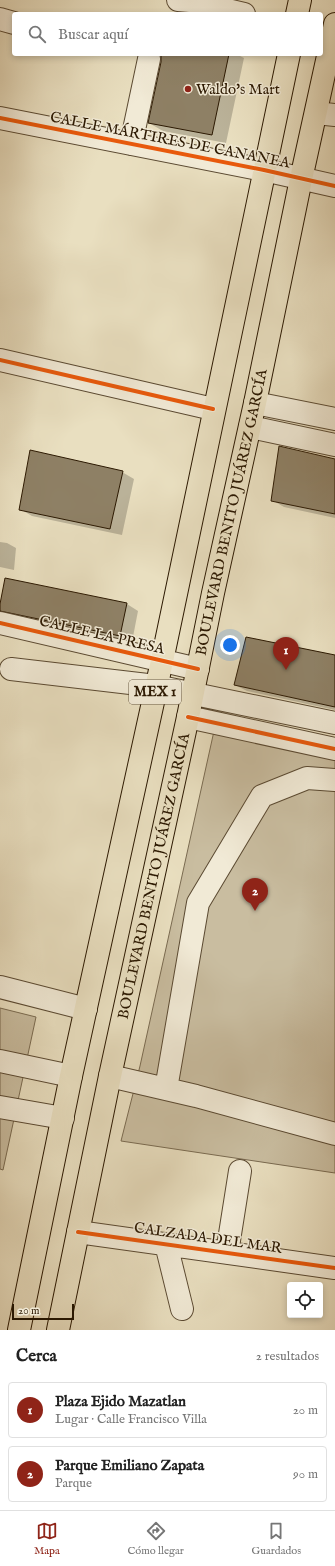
<!DOCTYPE html>
<html lang="es">
<meta charset="utf-8">
<style>
body{margin:0;font-family:"IM FELL English",serif;background:#f2f2f2;color:#222}
.controls{position:absolute;right:12px;bottom:12px;display:grid;overflow:hidden;border-radius:4px;box-shadow:0 2px 6px #0003}
.controls button{width:36px;height:36px;display:grid;place-items:center;padding:0;border:0;border-bottom:1px solid #e0e0e0;background:#fff;color:#222;font:20px sans-serif}
.scale{position:absolute;left:12px;bottom:10px;width:62px;box-sizing:border-box;padding-left:4px;border:2px solid #2c1902;border-top:0;font-size:11px;line-height:14px;white-space:nowrap;color:#2c1902;-webkit-text-stroke:3px #f1ead6;paint-order:stroke}
.you{position:absolute;left:230px;top:645px;width:14px;height:14px;margin:-10px;border:3px solid #fff;border-radius:50%;background:#1a73e8;box-shadow:0 0 0 6px #1a73e833}
.badge{display:grid;place-items:center;width:26px;height:26px;border-radius:50%;background:#8f2418;color:#fff;font-size:13px;font-weight:700}
.pin{position:absolute;translate:-50% -33px;filter:drop-shadow(0 1px 2px #0008)}
.pin::after{content:'';position:absolute;top:21px;width:14px;height:12px;background:inherit;clip-path:polygon(0 0,100% 0,50% 100%)}
.list{margin:0;padding:0;list-style:none}
h2{display:flex;justify-content:space-between;align-items:center;height:52px;margin:0;padding:0 16px;font-size:17px}
h2 small{font-size:13px;font-weight:400;color:#767676}
.list li{display:grid;grid-template-columns:26px 1fr auto;gap:12px;align-items:center;box-sizing:border-box;height:56px;margin:0 8px 8px;padding:0 8px;border:1px solid #e0e0e0;border-radius:4px}
.list b{display:block;font-size:15px;white-space:nowrap}
.list p{margin:0;font-size:13px;white-space:nowrap;color:#767676}
.list em{font-size:13px;font-style:normal;color:#767676}
.icon{flex:none;width:22px;height:22px;fill:none;stroke:currentColor;stroke-width:2;stroke-linecap:round;stroke-linejoin:round}
.map{position:relative;flex:none;width:335px;height:1330px;overflow:hidden}
.search{position:absolute;background:#fff;box-shadow:0 2px 6px #0003;left:12px;right:12px;top:12px;height:44px;display:flex;align-items:center;gap:10px;box-sizing:border-box;padding:0 14px;border-radius:4px;color:#767676;font-size:15px}
.sheet{height:180px;background:#fff}
nav{display:flex;justify-content:space-around;align-items:center;box-sizing:border-box;height:56px;border-top:1px solid #e0e0e0;background:#fff;font-size:11px;color:#767676}
nav a{display:grid;justify-items:center;gap:2px}
nav .on{color:#8f2418}
.map>svg:first-child{display:block}
.green{fill:#c9bda0;stroke:#7a6b51}
.shadow{fill:#0003}
.building{fill:#8e8065;stroke:#2c1902}
.lines{fill:none;stroke-linecap:round;stroke-linejoin:round}
.minor-casing{stroke:#5b4a32;stroke-width:24}
.major-casing{stroke:#2c1902;stroke-width:24}
.minor{stroke:#f1ead6;stroke-width:22}
.major{stroke:#e9dfc0;stroke-width:22}
.cycleway-casing{stroke:#f1ead6;stroke-width:6}
.cycleway{stroke:#e8590c;stroke-width:4}
.poi-dot{fill:#8f2418;stroke:#f1ead6;stroke-width:1.5}
.labels{text-anchor:middle;dominant-baseline:central;stroke-width:3;stroke-linejoin:round;paint-order:stroke}
.shield{fill:#f1ead6;stroke:#675842;stroke-width:1}
.shield-label{font-size:14px;font-weight:bold;fill:#2c1902}
.poi-label{font-size:15px;fill:#2c1902;stroke:#f1ead6;text-anchor:start}
.street-label{font-size:15px;fill:#2c1902;stroke:#f1ead6}
</style>
<div class="map">
<svg width="335" height="1330" viewBox="0 0 335 1330">
<rect width="100%" height="100%" fill="#e9dfc0"/>
<filter id="stains"><feTurbulence type="fractalNoise" baseFrequency=".005" numOctaves="4"/><feColorMatrix values="0 0 0 0 .2 0 0 0 0 .09 0 0 0 0 .02 0 0 0 .5 -.17"/></filter>
<radialGradient id="worn" r=".72"><stop offset=".6" stop-color="#630" stop-opacity="0"/><stop offset="1" stop-color="#630" stop-opacity=".3"/></radialGradient>
<path class="green" d="M214,731L335,756V1173L121,1141L140,1066Z
M0,1008L36,1017L3,1170L0,1169Z"/>
<path class="shadow" d="M163,54H236L244,58L226,143L163,131L149,123Z
M335,460V518L284,507L272,500Z
M122,472L134,479L122,535L32,516L20,509Z
M0,542L7,543L16,548L14,570L0,567Z
M127,604L138,611L132,642L11,617L0,610V608Z
M335,656V710L247,691L235,685Z"/>
<path class="building" d="M161,54H229L212,135L148,123L161,62Z
M279,446L335,459V514L271,501Z
M30,450L123,471L110,529L19,510Z
M5,578L127,603L120,636L0,611V604Z
M246,637L335,655V707L234,685Z"/>
<g class="lines">
<g class="minor-casing">
<path id="minor" d="M178,0L190,1L244,14
M0,19L14,23
M316,113L335,115
M0,118L264,170L335,186
M131,144L149,59
M0,360L213,409
M255,403L335,419
M250,427L335,445
M0,623L198,669
M11,669L156,686L335,723
M188,717L335,749
M0,987L86,1009
M0,1061L71,1076
M110,1076L196,1096L335,1134
M166,1089L198,903L262,796L307,778L335,780
M0,1107L63,1118
M78,1232L335,1268
M166,1244L182,1309
M227,1253L240,1171"/>
</g>
<g class="major-casing">
<g id="major">
<path d="M297,14L300,0"/>
<path d="M19,1330L71,1076L162,661L289,54"/>
<path id="s1" d="M58,1330L110,1076L188,717L213,593L255,403L301,179L335,24"/>
</g>
</g>
<use href="#minor" class="minor"/>
<use href="#major" class="major"/>
<g class="cycleway-casing">
<path id="cycleway" d="M0,118L264,170L335,186
M0,360L213,409
M0,623L198,669
M188,717L335,749
M78,1232L335,1268"/>
</g>
<use href="#cycleway" class="cycleway"/>
</g>
<circle class="poi-dot" cx="188" cy="89" r="4"/>
<g class="labels">
<rect class="shield" x="129" y="680" width="52" height="24" rx="3"/>
<g class="shield-label">
<text x="155" y="692">MEX 1</text>
</g>
<g class="poi-label">
<text x="196" y="89">Waldo's Mart</text>
</g>
<g class="street-label">
<text transform="translate(170 140) rotate(11)">CALLE MÁRTIRES DE CANANEA</text>
<text stroke="none"><textPath href="#s1" startOffset="836">BOULEVARD BENITO JUÁREZ GARCÍA</textPath></text>
<text transform="translate(102 635) rotate(13)">CALLE LA PRESA</text>
<text stroke="none"><textPath href="#s1" startOffset="464">BOULEVARD BENITO JUÁREZ GARCÍA</textPath></text>
<text transform="translate(208 1238) rotate(8)">CALZADA DEL MAR</text>
</g>
</g>
<rect width="100%" height="100%" filter="url(#stains)"/>
<rect width="100%" height="100%" fill="url(#worn)"/>
</svg>
<div class="controls">
<button><svg class="icon" aria-label="locate" viewBox="0 0 24 24"><circle cx="12" cy="12" r="6"/><path d="M12 2v4M12 18v4M2 12h4M18 12h4"/></svg></button>
</div>
<div class="scale">20 m</div>
<div class="you"></div>
<div class="pin badge" style="left:286px;top:670px">1</div>
<div class="pin badge" style="left:255px;top:911px">2</div>
<div class="search"><svg class="icon" aria-label="search" viewBox="0 0 24 24"><circle cx="10" cy="10" r="6"/><path d="M15 15l6 6"/></svg>Buscar aquí</div>
</div>
<section class="sheet">
<h2>Cerca<small>2 resultados</small></h2>
<ul class="list">
<li><span class="badge">1</span><div><b>Plaza Ejido Mazatlan</b><p>Lugar · Calle Francisco Villa</p></div><em>20 m</em></li>
<li><span class="badge">2</span><div><b>Parque Emiliano Zapata</b><p>Parque</p></div><em>90 m</em></li>
</ul>
</section>
<nav>
<a class="on"><svg class="icon" aria-label="map" viewBox="0 0 24 24"><path d="M3 6l6-2 6 2 6-2v14l-6 2-6-2-6 2zM9 4v14M15 6v14"/></svg>Mapa</a>
<a><svg class="icon" aria-label="directions" viewBox="0 0 24 24"><path d="M12 3l9 9-9 9-9-9zM9 14v-3h6M13 9l2 2-2 2"/></svg>Cómo llegar</a>
<a><svg class="icon" aria-label="saved" viewBox="0 0 24 24"><path d="M7 4h10v16l-5-4-5 4z"/></svg>Guardados</a>
</nav>
